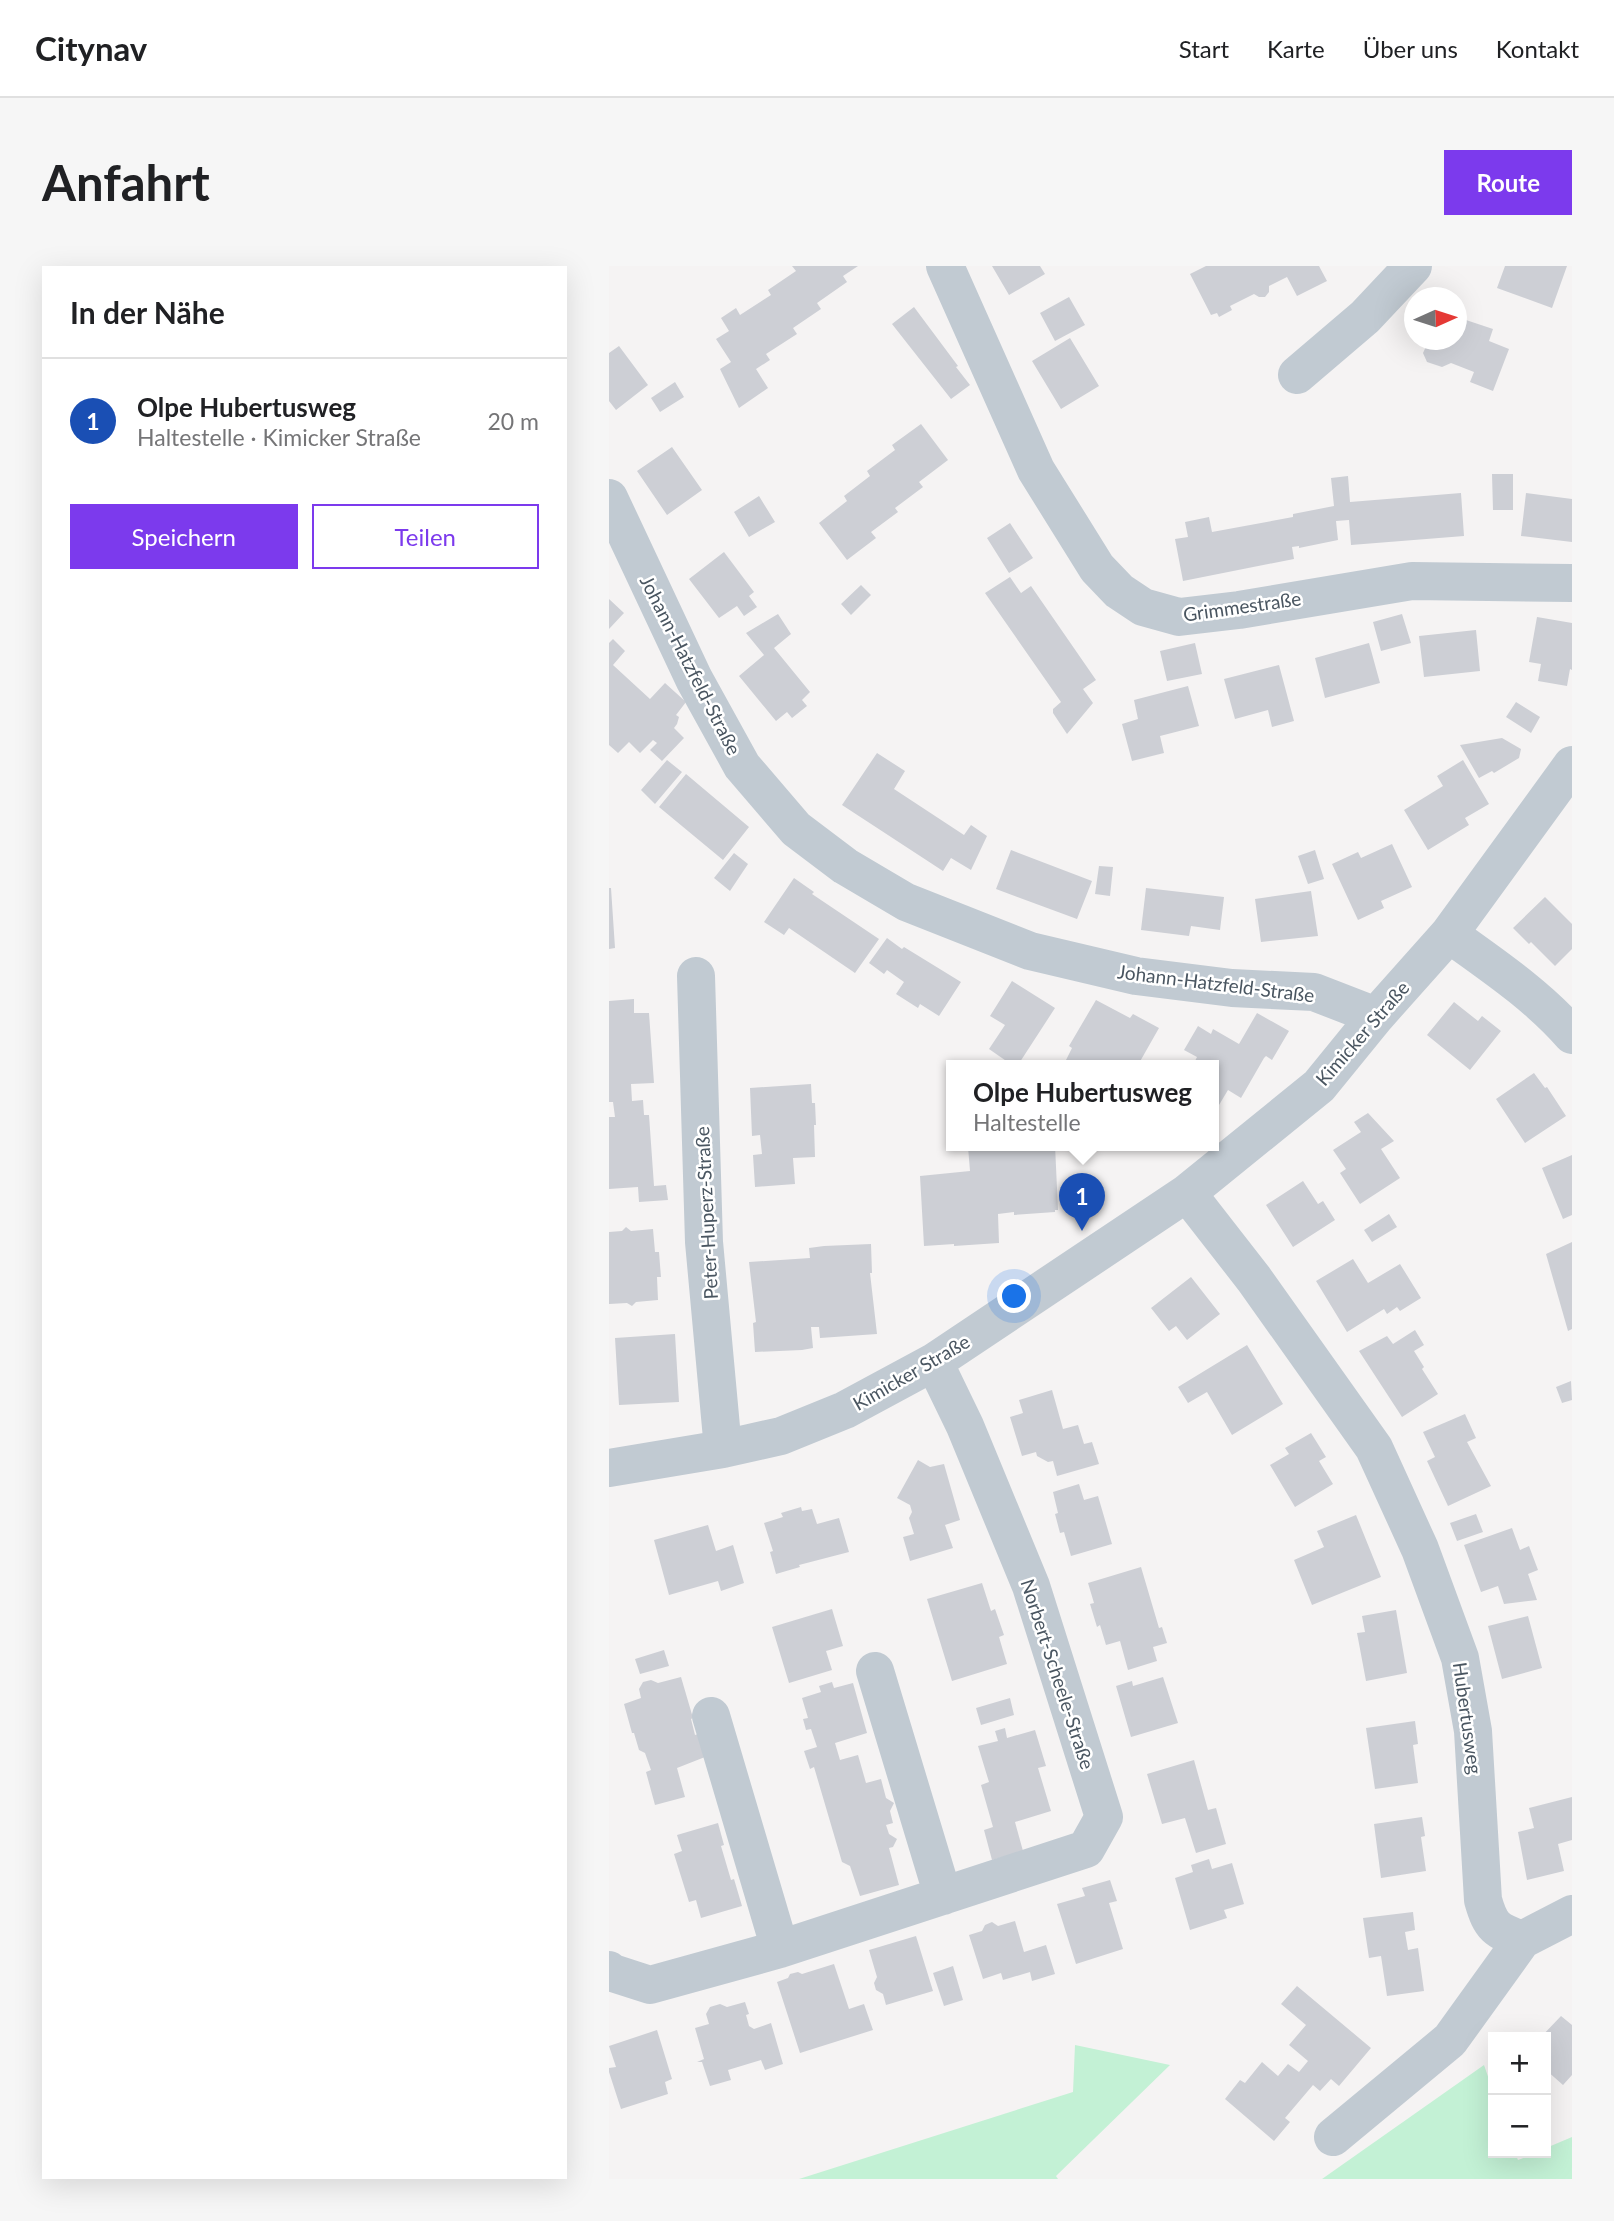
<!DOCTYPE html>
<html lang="de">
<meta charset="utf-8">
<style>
body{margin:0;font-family:Lato,sans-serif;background:#f6f6f6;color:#202124}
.controls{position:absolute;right:21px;bottom:21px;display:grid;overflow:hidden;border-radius:0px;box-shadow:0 7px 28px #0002}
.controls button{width:63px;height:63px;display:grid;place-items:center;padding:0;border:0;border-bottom:2px solid #e0e0e0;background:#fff;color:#202124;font:35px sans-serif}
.compass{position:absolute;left:795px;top:21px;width:63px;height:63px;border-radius:50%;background:#fff;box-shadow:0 7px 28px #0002;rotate:87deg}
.you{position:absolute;left:406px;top:1031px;width:24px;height:24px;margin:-18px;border:5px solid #fff;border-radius:50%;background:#1a73e8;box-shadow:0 0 0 10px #1a73e833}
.badge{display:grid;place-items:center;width:46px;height:46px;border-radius:50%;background:#7c3aed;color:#fff;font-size:23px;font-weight:700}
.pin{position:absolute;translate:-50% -58px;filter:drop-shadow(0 2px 4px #0008)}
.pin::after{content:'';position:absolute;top:37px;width:24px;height:21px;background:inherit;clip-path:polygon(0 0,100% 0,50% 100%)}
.popup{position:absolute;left:337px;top:794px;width:273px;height:91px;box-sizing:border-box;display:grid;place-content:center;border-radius:0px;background:#fff;filter:drop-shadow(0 2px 5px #0005);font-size:23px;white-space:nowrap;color:#757577}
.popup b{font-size:26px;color:#202124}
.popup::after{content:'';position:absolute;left:50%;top:100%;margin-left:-14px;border:14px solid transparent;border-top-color:#fff}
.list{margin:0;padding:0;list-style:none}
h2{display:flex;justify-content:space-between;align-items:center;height:91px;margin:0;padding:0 28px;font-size:30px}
h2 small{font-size:23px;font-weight:400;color:#757577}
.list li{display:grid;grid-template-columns:46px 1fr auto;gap:21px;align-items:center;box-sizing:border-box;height:126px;padding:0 28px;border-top:2px solid #e0e0e0}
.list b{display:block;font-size:26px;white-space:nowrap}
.list p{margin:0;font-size:23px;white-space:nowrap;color:#757577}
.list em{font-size:23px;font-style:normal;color:#757577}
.actions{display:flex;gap:14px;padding:21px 28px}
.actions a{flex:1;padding:16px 0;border:2px solid #7c3aed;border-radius:0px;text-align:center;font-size:24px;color:#7c3aed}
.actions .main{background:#7c3aed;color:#fff}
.map{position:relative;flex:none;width:963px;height:1913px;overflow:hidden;border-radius:0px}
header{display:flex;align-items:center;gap:42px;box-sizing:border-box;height:98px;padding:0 35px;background:#fff;border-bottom:2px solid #e0e0e0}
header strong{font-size:33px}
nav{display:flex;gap:38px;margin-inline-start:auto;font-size:24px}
.intro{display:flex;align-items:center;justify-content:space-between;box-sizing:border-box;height:168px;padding:0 42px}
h1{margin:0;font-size:49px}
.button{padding:18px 32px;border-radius:0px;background:#7c3aed;color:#fff;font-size:24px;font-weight:700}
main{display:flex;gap:42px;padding:0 42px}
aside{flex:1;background:#fff;border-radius:0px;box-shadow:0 7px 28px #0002}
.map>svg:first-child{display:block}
.green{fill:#c3f1d5}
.building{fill:#cdcfd5}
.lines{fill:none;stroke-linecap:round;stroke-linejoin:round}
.street{stroke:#c1cad2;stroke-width:38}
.labels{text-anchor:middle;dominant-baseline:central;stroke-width:5;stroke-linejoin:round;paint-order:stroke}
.street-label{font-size:19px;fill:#4a5661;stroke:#fff}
</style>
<header>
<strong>Citynav</strong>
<nav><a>Start</a><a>Karte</a><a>Über uns</a><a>Kontakt</a></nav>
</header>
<div class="intro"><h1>Anfahrt</h1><a class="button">Route</a></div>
<main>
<aside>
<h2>In der Nähe<small></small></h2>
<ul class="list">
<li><span class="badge" style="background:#1a4fb4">1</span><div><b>Olpe Hubertusweg</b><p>Haltestelle · Kimicker Straße</p></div><em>20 m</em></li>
</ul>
<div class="actions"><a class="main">Speichern</a><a>Teilen</a></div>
</aside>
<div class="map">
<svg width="963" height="1913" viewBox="0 0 963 1913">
<rect width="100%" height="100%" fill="#f5f3f3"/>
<path class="green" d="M466,1779L561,1799L447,1910L449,1913H190L464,1826Z
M875,1799L884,1825V1887H906L909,1894L927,1887H937V1882L963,1871V1913H713Z"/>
<path class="building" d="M183,0H249L234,10L238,16L208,37L212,43L184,62L188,68L157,88L161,94L147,103L159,122L130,142L111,103L122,96L107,73L120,65L112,52L127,42L131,49L162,29L159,24L187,5Z
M383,0H431L436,8L400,29Z
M597,0H710L718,15L688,30L678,11L660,20V26L656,31H650L645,28L621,40L623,44L610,51L608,47L602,49L581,8Z
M896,0H958L943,42L888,22Z
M460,31L476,59L446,75L431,47Z
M305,41L349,100L347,101L361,119L342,133L283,58Z
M848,51L884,63L880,75L900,83L884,125L861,116L865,106L842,97L833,101L818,96L814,87L820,74H848Z
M461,72L490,120L452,143L423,95Z
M10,80L39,119L7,144L0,135V87Z
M66,116L75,131L51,146L42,132Z
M312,158L339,194L310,216L314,221L286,242L289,246L262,266L267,272L238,294L210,257L238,235L235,230L261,210L258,205L286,184L283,179Z
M63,181L93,224L58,249L28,205Z
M883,208H904V244H884Z
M739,210L741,236L852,227L855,270L742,279L740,254L727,255L729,274L690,282V280L683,281L685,293L574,315L566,273L579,271L576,256L600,251L603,266L684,251V248L725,240L722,212Z
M917,227L963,233V276L912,270Z
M150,230L166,256L140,271L125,246Z
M401,257L424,292L400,307L378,272Z
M115,286L145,326L140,330L148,341L135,350L128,340L110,352L80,313Z
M401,311L412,327L422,320L487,414L474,423L484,437L458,468L444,447V443L452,436L376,327Z
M252,319L262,329L242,349L232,338Z
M0,333L15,347L0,363Z
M169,348L182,368L165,382L201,426L193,434L198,440L183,452L178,446L167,455L130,410L155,389L137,367Z
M793,348L802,377L772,385L764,356Z
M928,351L963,357V404L961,403L958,420L929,415L932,398L920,396Z
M867,364L871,405L815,411L810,370Z
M4,373L16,385L4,399L41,433L56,417L77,436L67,449L70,451L68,458L65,462L75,472L53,495L41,484L48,477L44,474L31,487L20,476L9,487L0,479V377Z
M586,377L593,408L558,415L551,385Z
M760,377L771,417L716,432L706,392Z
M670,399L685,455L663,461L659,444L626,453L615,413Z
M579,420L590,460L551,470L555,487L523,495L513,458L529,453L525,434Z
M907,436L931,451L922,467L897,451Z
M893,472L912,483L910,492L885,507L883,505L870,512L851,479Z
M268,487L296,505L285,523L355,569L362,559L378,570L362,604L342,592L334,605L233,539Z
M58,494L73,506L46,538L32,524Z
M854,494L880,538L856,552L860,559L819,584L795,544L834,520L828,510Z
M77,508L140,561L114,594L50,541Z
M783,578L803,621L772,635L775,642L749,654L723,598L749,586L752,592Z
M402,584L483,615L468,653L387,623Z
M706,584L715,613L699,618L689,590Z
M125,587L139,598L121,625L105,612Z
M490,600L504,601L501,630L486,628Z
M185,612L205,626L203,628L270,673L246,707L180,662L175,669L155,656Z
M0,622H2L6,682L0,683Z
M537,622L615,631L611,664L582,660L580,670L532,664Z
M702,625L709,670L652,676L646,633Z
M936,631L963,658V683L946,700L922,676L920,678L904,662Z
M278,672L293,683L295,681L352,716L330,750L311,738L309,742L287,728L295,716L278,704L275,708L260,697Z
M403,715L446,742L409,799H403L380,783L396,759L381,750Z
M25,733V747H40L45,817L22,818L23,835L34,834L35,849H40L45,920L57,919L59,934L30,936L29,921L0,923V851H6L4,836H0V735Z
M487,734L521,752L524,748L550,762L529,799H461L456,796L463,782L460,780Z
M845,736L869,755L873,750L892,765L861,804L818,769Z
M648,747L680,765L663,794L657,790L655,792L632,832L619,824L604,849V799H584L588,791L575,784L589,760L602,768L604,763L630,778Z
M925,807L936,822L938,821L957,850L916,877L887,833Z
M202,818L203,837H206L207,859H205L206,891L184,892L186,918L146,921L144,889L153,888L151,869L143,870L141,822Z
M759,847L785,875L772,883L791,912L751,938L731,907L737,903L724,884L752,866L745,856Z
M389,879H446L449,944H446V946L405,949V946L389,948L390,977L345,980V978L315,980L311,910L361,905L359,881Z
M963,889V949L954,953L933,902Z
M694,915L709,938L714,935L726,954L684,981L657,939Z
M780,948L788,961L763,976L755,964Z
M17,961L22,965L44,963L46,986H50L51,999L52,1011H48L49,1034L27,1036L23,1040L18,1037L0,1038V966L13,965Z
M963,976V1063L959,1065L937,988Z
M262,978L263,1007H261L268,1068L211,1072L210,1061H202L204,1082L193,1084L146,1086L144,1057L147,1056L140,996L201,992L200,982L215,980Z
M744,993L759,1017L791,998L812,1032L791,1045L788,1041L778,1048L775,1043L738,1066L707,1015Z
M582,1011L611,1048L578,1074L567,1060L560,1065L542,1042Z
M806,1064L815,1079L805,1085L815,1101L813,1103L829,1128L793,1151L750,1085L778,1070L784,1078Z
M66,1068L70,1136L10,1139L6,1072Z
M638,1079L674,1138L623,1169L598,1126L579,1137L569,1121Z
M962,1115L963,1134L953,1137L947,1121Z
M443,1124L454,1163L469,1159L475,1178L483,1176L490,1198L448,1210L444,1195L439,1196L428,1190L427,1186L413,1190L401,1151L414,1147L410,1134Z
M856,1148L867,1172L858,1176L882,1220L839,1240L818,1195L826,1191L814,1166Z
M702,1167L717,1191L710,1195L724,1218L686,1241L661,1199L680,1188L676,1182Z
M309,1194L321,1201L335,1198L351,1254L336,1259L344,1282L301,1295L294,1271L305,1268L300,1252L303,1246L301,1239L288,1232Z
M470,1218L475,1234L489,1230L503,1278L462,1290L455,1266L451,1267L446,1248L449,1247L444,1226Z
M192,1241L193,1245L203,1243L208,1258L230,1252L240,1286L190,1299L191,1301L167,1308L161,1286L164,1285L155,1257L174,1251L172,1247Z
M867,1248L874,1266L848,1275L841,1257Z
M747,1249L772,1311L703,1339L685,1294L715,1281L708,1265Z
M99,1259L107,1285L124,1279L135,1317L112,1325L109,1315L60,1329L45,1274Z
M903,1262L911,1284L920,1280L929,1304L919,1308L928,1334L895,1338L889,1320L872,1326L855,1279Z
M532,1301L550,1362L553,1361L558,1377L544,1381L548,1395L519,1404L511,1375L497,1379L491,1359L488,1361L481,1338L485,1337L479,1317Z
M373,1317L382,1345L386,1343L395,1369L390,1371L398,1398L343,1415L318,1333Z
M223,1343L234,1380L217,1385L223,1404L180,1417L163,1361Z
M787,1344L798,1407L757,1415L748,1367L756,1366L753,1350Z
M919,1350L933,1402L893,1413L879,1360Z
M55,1384L60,1400L31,1408L26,1393Z
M72,1411L84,1452L82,1453L86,1469L89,1468L96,1491L68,1502L76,1531L46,1539L37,1506L42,1504L36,1487L30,1484L25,1467H23L15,1438L32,1432L30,1423L34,1416L42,1414L49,1417Z
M554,1411L569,1457L522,1471L507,1420L523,1415L524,1420Z
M223,1416L225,1422L244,1417L258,1467L226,1477L231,1494L249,1489L257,1517L272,1513L277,1532L285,1537L281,1545L284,1557L277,1559L280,1568L288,1573L284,1581L280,1582L290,1619L251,1630L241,1600L233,1596L205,1501L201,1503L195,1485L208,1481L202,1463L197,1464L194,1453L199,1452L193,1432L212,1426L210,1420Z
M401,1432L405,1449L372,1459L367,1442Z
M806,1455L809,1478L804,1479L809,1517L766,1523L757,1462Z
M396,1462L398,1472L426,1464L437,1500L429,1502L442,1545L406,1556L414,1585L383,1594L375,1564L384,1561L372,1519L380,1516L369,1480L389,1475L386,1465Z
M585,1494L599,1544L607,1542L617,1578L587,1587L576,1552L553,1558L538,1508Z
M963,1531V1574L949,1578L955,1605L918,1614L909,1566L925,1562L920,1542Z
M813,1551L816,1570L812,1571L817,1605L772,1612L765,1558Z
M109,1557L115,1579L112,1580L122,1614L125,1613L133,1640L92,1652L87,1634L80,1636L65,1588L73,1585L68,1569Z
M600,1593L603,1603L623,1597L635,1638L615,1644L618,1652L581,1664L566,1612L584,1606L582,1599Z
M501,1614L508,1635L500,1637L514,1683L467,1698L448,1638L476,1630L473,1622Z
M804,1646L806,1664L796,1666L799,1684L809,1682L815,1725L778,1730L772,1690L760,1692L754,1652Z
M406,1655L415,1686L437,1679L446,1708L423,1715L421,1706L394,1714L392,1707L374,1713L360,1669L373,1665L376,1659L383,1656L389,1660Z
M307,1670L324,1725L277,1739L274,1728L267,1724L265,1717L268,1711L260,1684Z
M225,1698L240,1743L255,1738L264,1764L191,1787L168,1716L179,1712L181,1708L189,1706L193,1708Z
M344,1700L354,1734L335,1740L324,1707Z
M688,1720L762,1782L730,1820L722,1813L711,1825L704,1819L676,1852L681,1856L665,1875L616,1833L631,1814L636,1817L653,1796L669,1810L679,1798L690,1806L699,1795L680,1779L697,1759L672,1738Z
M136,1736L140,1748L137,1749L140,1760L145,1763L162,1757L174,1798L156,1804L152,1794L119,1804L122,1814L101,1820L93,1796H88L95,1793L86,1762L100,1758L97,1748L101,1741L111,1738L118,1741Z
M952,1750L963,1759V1809L954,1819L937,1804V1771H932Z
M48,1764L63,1813L56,1816L59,1828L12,1843L0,1806V1802L7,1801L0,1780Z"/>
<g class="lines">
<path class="street" d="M336,0L427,204L488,302L510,325L534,341L570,351L630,344L803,315L963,317
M688,109L756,51L804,0
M0,232L85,413L133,500L187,563L236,600L297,636L421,685L527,710L623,722L705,726L767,750
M840,668C883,699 928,729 963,769
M87,710L95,976L114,1183
M578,927L645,1013L765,1182L811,1283L851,1392L864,1465L874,1634C882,1662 887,1664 913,1674L841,1774L724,1871
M0,1202L114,1183L172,1170L236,1144L325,1096L578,927L710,820L767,750L840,668L963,499
M266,1405L334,1630
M102,1450L171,1683
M913,1674L963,1648
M0,1704L1,1706L41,1719L171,1683L477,1583L495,1551L422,1320L356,1160L325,1096"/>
</g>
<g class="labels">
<g class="street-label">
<text transform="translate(633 340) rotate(-8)">Grimmestraße</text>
<text transform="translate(82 399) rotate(63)">Johann-Hatzfeld-Straße</text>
<text transform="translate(607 717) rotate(7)">Johann-Hatzfeld-Straße</text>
<text transform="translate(753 767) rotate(-49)">Kimicker Straße</text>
<text transform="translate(97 947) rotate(-93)">Peter-Huperz-Straße</text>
<text transform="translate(302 1106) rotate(-30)">Kimicker Straße</text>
<text transform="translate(449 1408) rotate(72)">Norbert-Scheele-Straße</text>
<text transform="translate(859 1452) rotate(82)">Hubertusweg</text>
</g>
</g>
</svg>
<div class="controls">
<button>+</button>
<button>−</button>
</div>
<svg class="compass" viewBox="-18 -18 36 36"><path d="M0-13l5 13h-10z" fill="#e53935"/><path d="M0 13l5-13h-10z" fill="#757577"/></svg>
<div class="you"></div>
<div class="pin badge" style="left:473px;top:965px;background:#1a4fb4">1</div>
<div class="popup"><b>Olpe Hubertusweg</b>Haltestelle</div>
</div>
</main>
